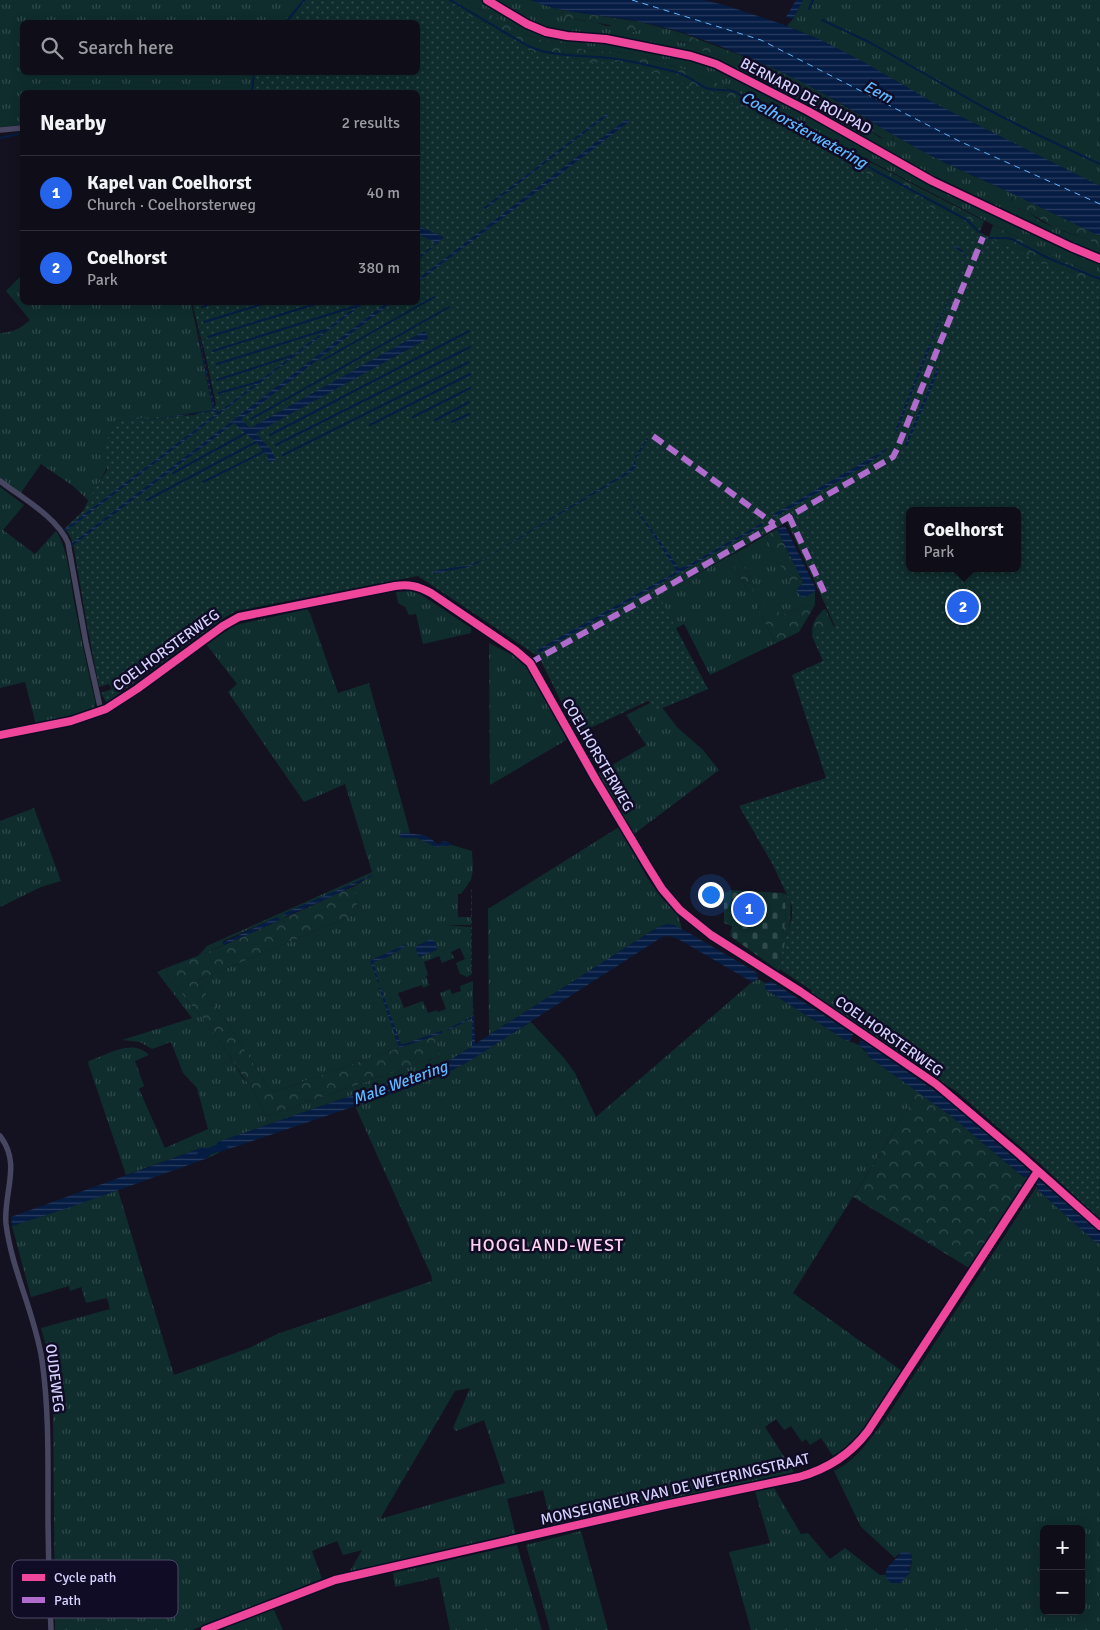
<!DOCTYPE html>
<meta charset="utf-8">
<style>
body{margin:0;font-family:Signika,sans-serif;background:#1d1c25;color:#f1f3f6}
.controls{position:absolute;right:15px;bottom:15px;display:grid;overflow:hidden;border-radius:8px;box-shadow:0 2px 12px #0003}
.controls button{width:45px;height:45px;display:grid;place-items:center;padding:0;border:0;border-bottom:1px solid #2f2e37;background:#0f0e18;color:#f1f3f6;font:25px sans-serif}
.you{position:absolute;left:710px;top:894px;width:18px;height:18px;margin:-12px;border:4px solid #fff;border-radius:50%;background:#1a73e8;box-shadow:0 0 0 8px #1a73e833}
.badge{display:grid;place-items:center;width:32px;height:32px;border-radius:50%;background:#2563eb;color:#fff;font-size:16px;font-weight:700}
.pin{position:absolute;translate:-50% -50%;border:2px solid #fff;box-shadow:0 1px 5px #0006}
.popup{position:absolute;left:906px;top:507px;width:115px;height:65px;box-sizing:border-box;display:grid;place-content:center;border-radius:8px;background:#0f0e18;filter:drop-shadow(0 1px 4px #0005);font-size:16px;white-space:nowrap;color:#9b9ca2}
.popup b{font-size:19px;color:#f1f3f6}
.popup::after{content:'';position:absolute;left:50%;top:100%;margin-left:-10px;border:10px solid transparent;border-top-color:#0f0e18}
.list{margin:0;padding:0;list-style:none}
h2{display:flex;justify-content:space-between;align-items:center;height:65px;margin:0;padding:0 20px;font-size:21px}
h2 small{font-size:16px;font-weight:400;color:#9b9ca2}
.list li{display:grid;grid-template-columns:32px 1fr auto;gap:15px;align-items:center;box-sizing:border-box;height:75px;padding:0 20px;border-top:1px solid #2f2e37}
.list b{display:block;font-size:19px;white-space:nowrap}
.list p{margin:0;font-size:16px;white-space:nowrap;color:#9b9ca2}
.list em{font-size:16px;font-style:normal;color:#9b9ca2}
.icon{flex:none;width:28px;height:28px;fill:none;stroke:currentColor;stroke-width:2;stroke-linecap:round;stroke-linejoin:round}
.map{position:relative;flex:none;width:1100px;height:1630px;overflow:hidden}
.search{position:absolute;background:#0f0e18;box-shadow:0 2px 12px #0003;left:20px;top:20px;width:400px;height:55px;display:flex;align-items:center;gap:12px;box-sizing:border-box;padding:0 18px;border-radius:8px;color:#9b9ca2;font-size:19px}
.panel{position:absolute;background:#0f0e18;box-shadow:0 2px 12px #0003;left:20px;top:90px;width:400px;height:215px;border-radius:8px}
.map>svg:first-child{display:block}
.grass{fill:url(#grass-tufts);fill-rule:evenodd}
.forest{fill:url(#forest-crowns)}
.cemetery{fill:url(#cemetery-stones)}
.park{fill:url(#park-dots);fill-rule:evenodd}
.water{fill:url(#water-rules)}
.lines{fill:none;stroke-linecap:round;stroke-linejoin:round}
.stream{stroke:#051c43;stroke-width:2}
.canal{stroke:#051c43;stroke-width:7}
.ferry{stroke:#5fb7ff;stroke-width:1;stroke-dasharray:6 5;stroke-linecap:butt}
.minor{stroke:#464661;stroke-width:5.5}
.quiet{stroke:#b06ccc;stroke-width:6;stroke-dasharray:12 6;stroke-linecap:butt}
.cycleway-casing{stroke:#100c26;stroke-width:11}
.cycleway{stroke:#ed469a;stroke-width:8}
.labels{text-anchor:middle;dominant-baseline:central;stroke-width:5;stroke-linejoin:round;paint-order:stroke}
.street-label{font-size:15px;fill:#d6d1ff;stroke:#100c26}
.water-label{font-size:16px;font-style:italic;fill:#5fb7ff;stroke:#100c26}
.quarter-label{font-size:18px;letter-spacing:1px;fill:#ffd3f0;stroke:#100c26}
.key{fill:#100c26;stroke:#4b4767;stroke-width:1}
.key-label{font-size:14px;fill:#d6d1ff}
</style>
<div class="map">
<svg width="1100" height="1630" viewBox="0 0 1100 1630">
<defs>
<pattern id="grass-tufts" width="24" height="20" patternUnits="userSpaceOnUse" patternTransform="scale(1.25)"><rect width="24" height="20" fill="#0f2d2d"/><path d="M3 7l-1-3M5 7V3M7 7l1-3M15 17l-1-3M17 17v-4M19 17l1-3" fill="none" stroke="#314a4c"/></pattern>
<pattern id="forest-crowns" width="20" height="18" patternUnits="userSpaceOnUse" patternTransform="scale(1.25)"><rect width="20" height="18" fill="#0f2d2d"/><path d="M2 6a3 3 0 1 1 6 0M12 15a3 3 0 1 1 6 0" fill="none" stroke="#314a4c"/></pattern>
<pattern id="cemetery-stones" width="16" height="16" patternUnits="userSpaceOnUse" patternTransform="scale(1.25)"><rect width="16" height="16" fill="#0f2d2d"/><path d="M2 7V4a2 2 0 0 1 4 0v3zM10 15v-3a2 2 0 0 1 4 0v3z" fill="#314a4c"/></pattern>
<pattern id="park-dots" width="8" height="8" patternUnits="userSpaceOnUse" patternTransform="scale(1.25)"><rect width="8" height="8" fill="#0f2d2d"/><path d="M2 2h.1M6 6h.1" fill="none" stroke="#314a4c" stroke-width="1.8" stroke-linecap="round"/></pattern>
<pattern id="water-rules" width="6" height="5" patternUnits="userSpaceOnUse" patternTransform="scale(1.25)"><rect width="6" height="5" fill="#051c43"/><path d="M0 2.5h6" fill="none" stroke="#293c5f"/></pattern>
</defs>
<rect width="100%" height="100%" fill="#141220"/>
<path class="grass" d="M0,0H427L418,92H22V125L0,127ZM22,22H418V72H22Z
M463,0H531L554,8L563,10L562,13L565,18L595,22L606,26H618L634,32L640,29V22L679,32L677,35L679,42L691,44L701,51L712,53L738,66L757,72L773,80L786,90L794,93L815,96L814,88L839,103L838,110L841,118L848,121L852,125L867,129L880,138L893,140L894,135L947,164L1016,195L1011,200L1012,206L1028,212L1040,221L1062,231L1085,238L1100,246V275L1059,259L747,97L695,73L640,55L615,52L584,50L568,44L536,39Z
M803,0H1100V186C1045,159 989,134 936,104C886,77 840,46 787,26L793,19Z
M22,275V302L191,303L213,410L118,424L108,465L90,502L73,486L41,464L20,494L0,478V333C12,333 21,328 30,320L6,291Z
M0,487L24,505L3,530L35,554L56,531C67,546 71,582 74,601C80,634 87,667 95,700V705L93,710L61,719L36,725L25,682L0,688Z
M765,536L790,582L801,578L803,583L798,588L803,598L815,591V605L800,607L781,616L766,604L757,608L776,643L710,675L684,624L673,630L656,597L728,557L749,592L755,587L736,553Z
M411,591L420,594L471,628V633L423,644L416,614L409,615L405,607L398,603L396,592Z
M307,609L310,613L338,693L369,683L410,833H408L402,838H417L437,847L452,845L472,851L473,870L471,880L461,894H458V917H471V925H446L471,927V972L472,974L467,977L460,974L456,963L465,959L460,948L451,952L454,958L442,963L439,956L424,962L428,975L426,976L429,985L423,988L422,985L398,993L404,1008L423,1001L428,1013L437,1010L438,1012L446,1009L440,993L450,989L452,994L461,991L460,986L473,981V1016L446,1030L472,1018V1046L452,1059L428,1069L221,1141L217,1142L218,1151L220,1152L208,1158L209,1155L204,1147L126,1175L88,1063L89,1061C108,1054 133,1038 149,1055L135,1061L144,1086L139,1089L165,1148L208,1129L197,1088L183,1073L171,1042L152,1049L140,1042L122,1040L192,1018L157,972L166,968L168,977L204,1020L230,1056L242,1077L250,1085L266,1116L441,1056L433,1036L442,1033V1031L401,1045L380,988L399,1048L273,1092L270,1090L224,1018L198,984L199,980L358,913V908L353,887L373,875L285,913V917L289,916L280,920L277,917L223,941L224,945L198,956L207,946L372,872L345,784L304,802L228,692L237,684L206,644L236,625ZM429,940L433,952L423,955L417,945L424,944ZM406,945L391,955L373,962L372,964L371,960Z
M489,643L520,659L531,671L568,739L490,785Z
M656,700L678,728L703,750L719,770L634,834L597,774L646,745L626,715Z
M34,808L61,881L41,887L0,907V821Z
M619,827L648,879L662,898L678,915L682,929C673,925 667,924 658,927L489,1035L488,909Z
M758,979L765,983V989L847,1041C857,1042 864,1049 869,1057L918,1092L793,1293L902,1371C884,1399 862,1440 833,1456L821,1438L810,1445L806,1439L802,1442L791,1426L784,1430L776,1419L765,1427L794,1472L552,1527L543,1490L507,1499L516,1535L350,1571L362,1550L343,1555L337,1541L312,1551L322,1579L192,1630H55L53,1410L46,1346L41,1328L110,1309L107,1298L86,1303L81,1287L70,1291L69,1286L31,1297L12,1226L118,1190L174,1375L249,1348L277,1334L432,1281L431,1275L355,1106L411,1087L462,1065L531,1022L564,1058L575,1073L596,1117L752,982ZM470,1388L453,1428L456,1431L484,1420L505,1483L380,1519L455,1391Z
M1037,1186L1038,1190L1093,1240L1100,1244V1630H751L729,1552L770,1543L755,1491L774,1488L801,1534L808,1533L830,1559L845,1548L880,1575L909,1574L912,1561L898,1554L895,1558L861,1527L834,1471C857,1460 869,1440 884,1421ZM1044,1529H1081V1611H1044Z
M581,1531L608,1630H550L526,1545Z
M517,1545L542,1630H450L439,1577L395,1587L393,1573Z
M273,1608L283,1630H225L224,1628Z"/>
<path class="forest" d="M427,0H463L536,39L568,44L584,50L615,52L640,55L695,73L717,83L984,221L975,244L649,71L644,69L564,70Z
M563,10L640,22V29L634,32C613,25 588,20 565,18L562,16Z
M679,32L764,64L807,84L814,88L815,98L811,100H807L786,90L773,80L757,72L738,66L712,53L701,51L691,44L678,41L676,38Z
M839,103L894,135L892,140H886L867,129L855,127L838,114Z
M1016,195L1100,236V246L1085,238L1055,228L1028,212L1012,206L1009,204Z
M993,225L1059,259L1100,275V313L984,251Z
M777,529L801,578L790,583L765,536Z
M736,553L755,587L752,592H749L728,557Z
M761,603L766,604L770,607L776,608L781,616L800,607L815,605L799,632L776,643L757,608L758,604Z
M824,609L826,610L834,627L813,639C810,626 815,618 824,609Z
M353,887L358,909V913L199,980L198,984L224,1018L270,1090L273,1092L433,1036L441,1056L266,1116L250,1085L243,1077L230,1056L204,1020L168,977L166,968L218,948L322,901L330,896Z
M783,893L789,896C792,909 790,921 788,934L783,933C786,919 787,907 783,893Z
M918,1092L951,1116L1022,1176L1029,1178L969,1268L853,1197Z"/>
<path class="cemetery" d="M731,890L783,893C787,907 786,919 783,933L788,934L779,971L730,936L732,926L724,923V893Z"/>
<path class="park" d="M304,0H443L535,54L571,55L572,59C588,67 606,59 623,63C650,68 675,80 701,91L706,89L1004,245L1087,282L1091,278L1100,281V1219L1038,1162L957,1092L813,994L811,990L778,968L792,917V906L773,865L739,806L826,778L792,675L823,661L812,636L835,626L787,522L659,596L708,689L658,710L648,701L577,734L539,657L418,576L236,611L224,618L113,698L106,702L101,693L112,689L109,684L99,687L87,625L74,549L71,538L65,528L83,511L89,499L107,470V458L106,441L119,417L125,419L194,415L216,405L207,362L192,303L418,302V92H251L254,73L418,72V22H286ZM909,511H1017V568H909Z"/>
<path class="water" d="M531,0H704L724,5L782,24L819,39L862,61L936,104L1100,186V236C1062,218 1025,199 987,182C966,172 943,163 922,151C869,122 819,87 763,64C725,48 686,31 645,23C608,14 566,16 531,0Z
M796,0H803L793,19L786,17Z
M606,114L608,115L484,210L483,208Z
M625,120L630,121L418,282V279Z
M418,226L444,237L418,260V257L436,243L418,234Z
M954,245C961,249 966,251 965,260L933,338L932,337L965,260C965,252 959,250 953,247Z
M362,302L364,303L65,532L64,530L83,515L217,413L214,411L121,424L213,410L196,320L215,409L219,412Z
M386,303H391L241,419L250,428L424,331L429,338L256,433L271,450L276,460L269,462L266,453L263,452L259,445L234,423L71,547V544Z
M929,344L931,345L897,431L895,430Z
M937,368L939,370L907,446L905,445Z
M649,437L635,460L636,467L631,472L476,564L468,567L433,574V571L470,565L482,560L627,472L633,466L636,455L647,438Z
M888,448L886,451L865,466L775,517L773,516L774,514Z
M621,487L679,568H681L692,563L762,523L763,525L539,653L537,650L676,572L675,568Z
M785,526L816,589L814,592L803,598L797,592L798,588L803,583L802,580L777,529Z
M401,833C409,833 421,834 428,837C432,839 435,843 439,844L443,841L448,842L452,845L437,847L417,838H402L398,835Z
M372,875H373C346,890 318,903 289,915L284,916L285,913L294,909Z
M471,890H472V974L471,972Z
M277,917L280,920L224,945L222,943Z
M667,924L674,925L682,929L754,971L758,974V979L752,982L678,939L670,936L662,937L471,1060L447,1073L411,1087L220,1152L218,1151L217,1142L221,1141L428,1069L452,1059L472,1046V1018L449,1030H446L473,1016L472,982L475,1044L658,927Z
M429,940H433L436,943L437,950L419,957L415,947Z
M406,944V946L385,958L373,962L379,982L378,983L370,961Z
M771,981L853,1034L851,1040L847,1041L765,989V983Z
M379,988H381L401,1045L441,1031L442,1033L399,1048Z
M860,1041H863L941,1095L960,1110L1100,1233V1244L1093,1240L1038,1190L1036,1181L1029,1178L1022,1176L951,1116L869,1057L865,1050L858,1045Z
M204,1147L209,1151L208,1158L65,1209L12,1226L11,1217Z
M902,1552H907L912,1555L909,1574L900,1583H891L886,1578V1569Z"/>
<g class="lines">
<path class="stream" d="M450,0L528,46C553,57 580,55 608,58C629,60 651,66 672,71C687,74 694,82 706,88C715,91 724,89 733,91L840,148L874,170L967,220L979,232
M809,9L813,0
M822,20L869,42L983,107L1034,133L1100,164
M286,22L304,0
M252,92L254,72
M0,138L22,133
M989,238H1006L1012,239L1048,258L1100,279
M202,307L216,302
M204,322L269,302
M208,337L322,302
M213,351L359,305
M323,360L434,297
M217,364L325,330
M217,380L291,356
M219,393L261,381
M413,417L470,388
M251,419L449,307
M435,420L469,402
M452,422L469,414
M370,425L470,374
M270,435L469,331
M276,445L470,347
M283,455L469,362
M173,473L246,433
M203,482L263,452
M147,500L256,442"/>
<path class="canal" d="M201,1154L224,1146"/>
<path class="ferry" d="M632,0L761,40L959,141L1100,204"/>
<path class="minor" d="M0,130L22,128
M0,481C22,498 57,517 68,543L86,643L101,711
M0,735L71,721L106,709L137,689L223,626L239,617L395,586C409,584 418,586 431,593L515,650L530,663L596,780L647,865L662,889L680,910L711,935L801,992L936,1084L1019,1154L1100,1226
M0,1136C22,1164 3,1193 6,1224C12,1271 35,1314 42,1360C49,1410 48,1459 48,1508C48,1549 49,1590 51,1630
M205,1630L335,1580L665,1505L799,1477C828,1469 850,1455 868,1431L1038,1171"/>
<path class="quiet" d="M653,436L774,524
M789,516L825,594
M530,663L668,586L893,457L897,449L983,237"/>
<g class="cycleway-casing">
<path id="cycleway" d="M487,0L527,24L546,32L567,36L606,39L691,56L716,64L808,111L932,181L1071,247L1100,259
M0,735L71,721L106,709L137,689L223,626L239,617L395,586C409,584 418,586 431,593L515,650L530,663L596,780L647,865L662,889L680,910L711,935L801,992L936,1084L1019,1154L1100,1226
M205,1630L335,1580L665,1505L799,1477C828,1469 850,1455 868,1431L1038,1171"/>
</g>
<use href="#cycleway" class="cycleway"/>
</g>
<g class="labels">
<g class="street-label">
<text transform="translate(806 96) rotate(28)">BERNARD DE ROIJPAD</text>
<text transform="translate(166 650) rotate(-36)">COELHORSTERWEG</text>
<text transform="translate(598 755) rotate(60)">COELHORSTERWEG</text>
<text transform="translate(889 1036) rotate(35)">COELHORSTERWEG</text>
<text transform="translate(55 1378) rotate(83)">OUDEWEG</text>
<text transform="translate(675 1489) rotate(-13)">MONSEIGNEUR VAN DE WETERINGSTRAAT</text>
</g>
<g class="water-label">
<text transform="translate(878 92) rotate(28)">Eem</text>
<text transform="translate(804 130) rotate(29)">Coelhorsterwetering</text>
<text transform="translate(400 1083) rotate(-20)">Male Wetering</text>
</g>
<g class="quarter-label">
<text x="547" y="1245">HOOGLAND-WEST</text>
</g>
</g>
<rect x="12" y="1560" width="166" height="58" rx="8" class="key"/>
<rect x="22" y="1574" width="23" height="7" fill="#ed469a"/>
<rect x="22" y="1597" width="23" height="6" fill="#b06ccc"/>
<g class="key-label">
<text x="54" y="1582">Cycle path</text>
<text x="54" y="1605">Path</text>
</g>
</svg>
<div class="controls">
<button>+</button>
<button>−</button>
</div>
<div class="you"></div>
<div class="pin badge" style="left:749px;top:909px">1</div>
<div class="pin badge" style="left:963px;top:607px">2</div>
<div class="popup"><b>Coelhorst</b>Park</div>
<div class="search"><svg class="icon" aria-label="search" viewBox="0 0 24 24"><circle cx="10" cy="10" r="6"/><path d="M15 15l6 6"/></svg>Search here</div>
<section class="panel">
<h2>Nearby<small>2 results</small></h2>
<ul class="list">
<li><span class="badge">1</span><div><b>Kapel van Coelhorst</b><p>Church · Coelhorsterweg</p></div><em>40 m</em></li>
<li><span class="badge">2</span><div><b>Coelhorst</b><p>Park</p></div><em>380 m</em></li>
</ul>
</section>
</div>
